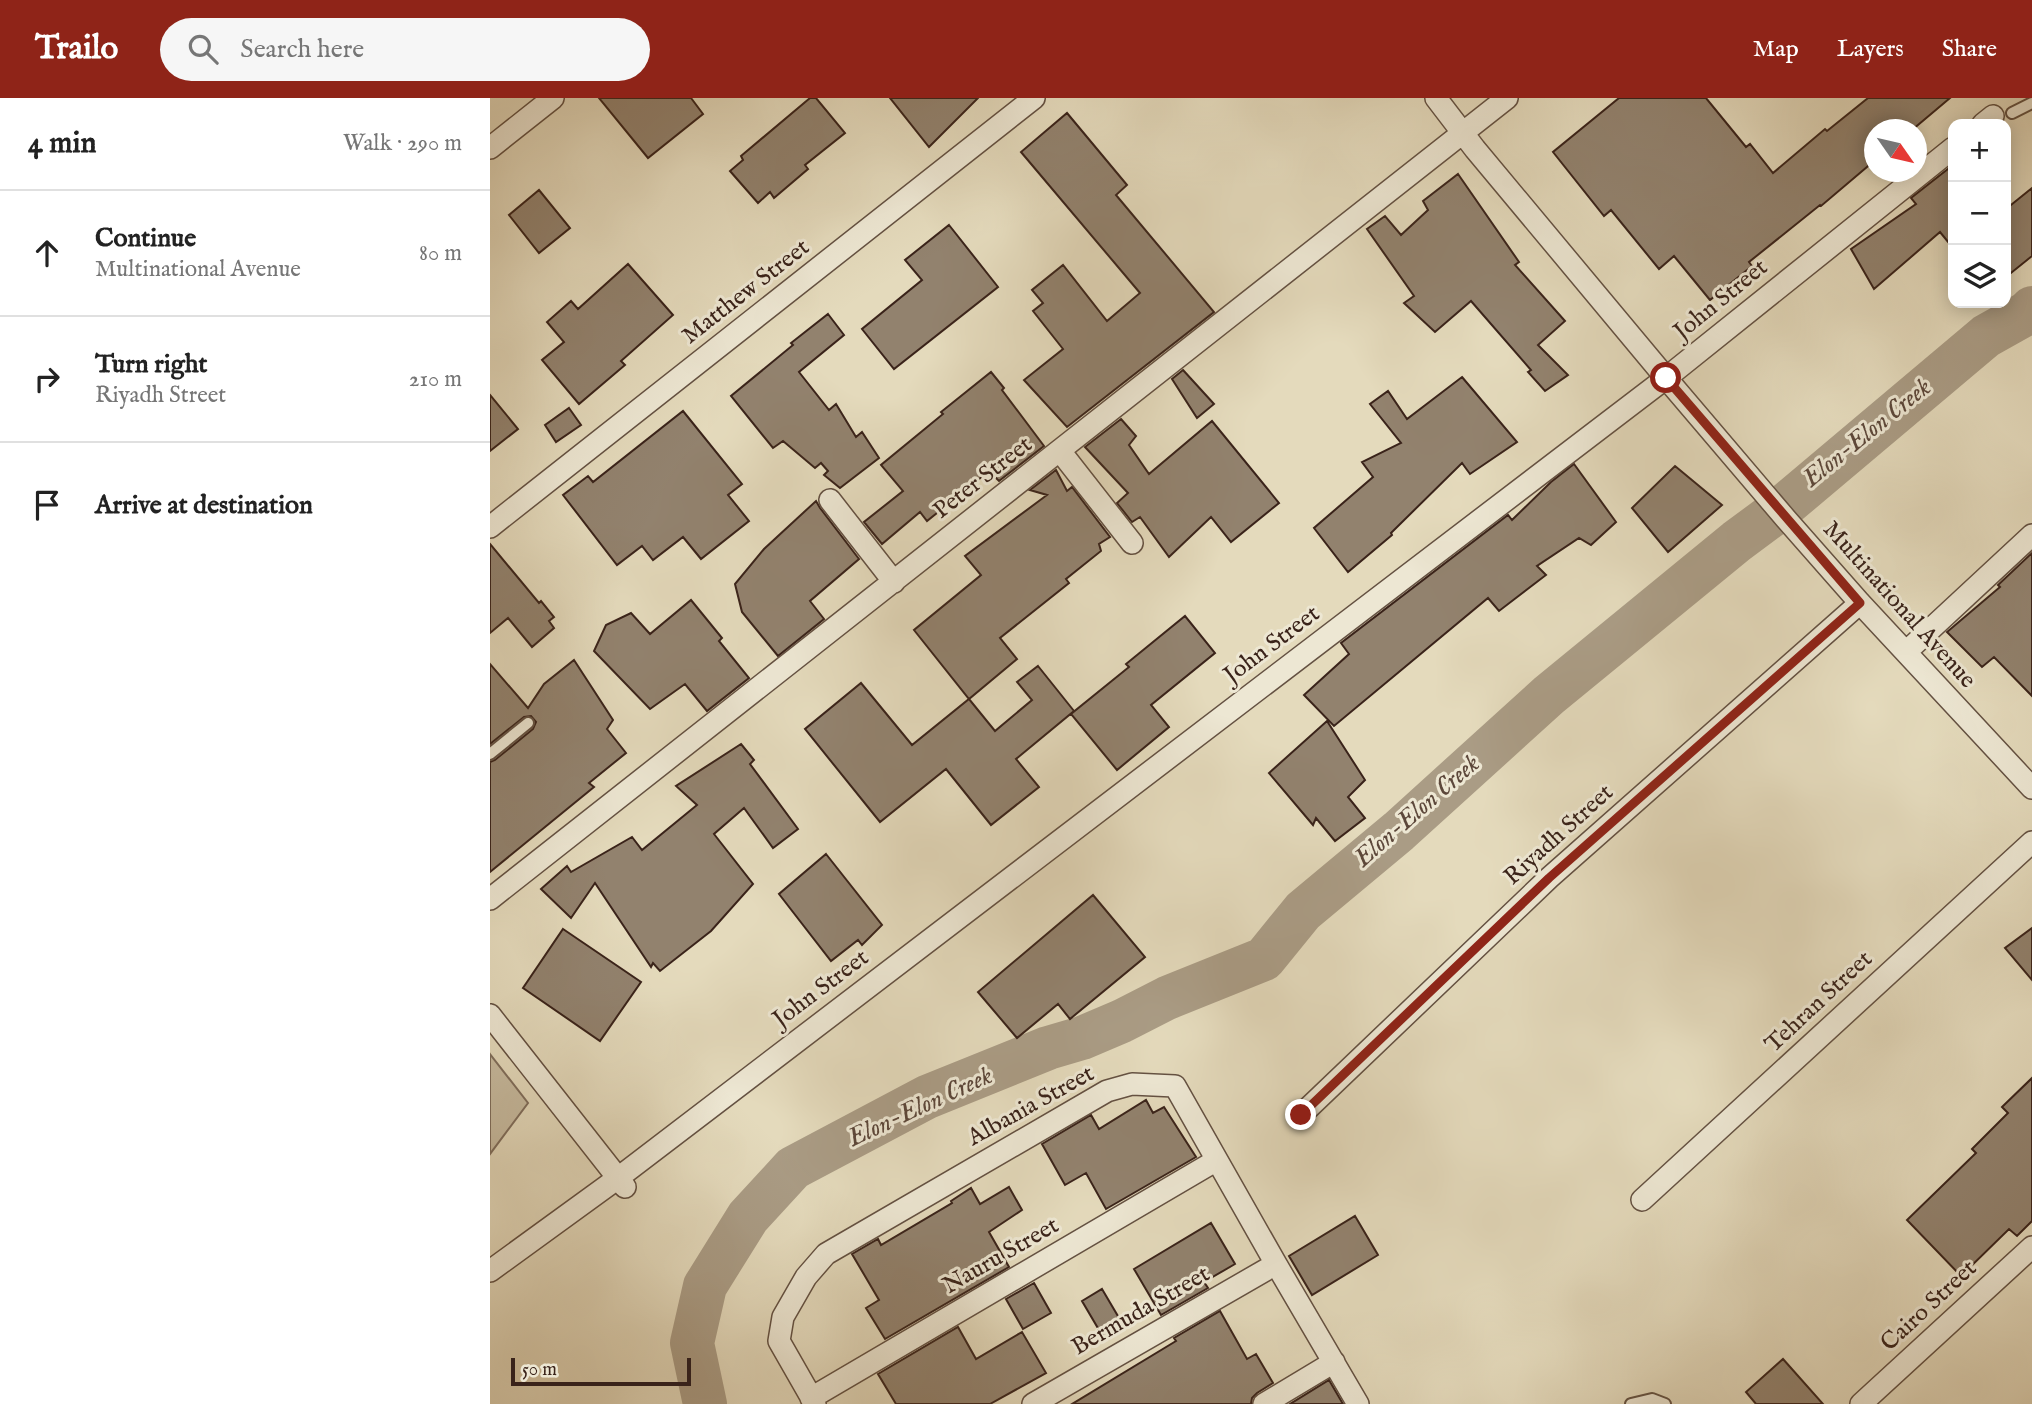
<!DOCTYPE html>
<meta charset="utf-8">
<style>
body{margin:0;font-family:"IM FELL English",serif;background:#f6f6f6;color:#222}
.controls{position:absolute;right:21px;top:21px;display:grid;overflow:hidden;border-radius:14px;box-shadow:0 4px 18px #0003}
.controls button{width:63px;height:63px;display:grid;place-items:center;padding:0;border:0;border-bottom:2px solid #e0e0e0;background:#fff;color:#222;font:35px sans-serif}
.compass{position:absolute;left:1374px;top:21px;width:63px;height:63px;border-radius:50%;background:#fff;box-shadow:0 4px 18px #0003;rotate:124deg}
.scale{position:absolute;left:21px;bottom:18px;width:180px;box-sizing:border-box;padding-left:7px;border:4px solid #3a231a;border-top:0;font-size:19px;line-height:24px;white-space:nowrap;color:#3a231a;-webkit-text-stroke:5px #ede7d3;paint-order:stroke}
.stop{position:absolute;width:21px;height:21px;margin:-16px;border:5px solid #8f2418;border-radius:50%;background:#fff}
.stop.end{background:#8f2418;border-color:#fff;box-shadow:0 2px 7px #0008}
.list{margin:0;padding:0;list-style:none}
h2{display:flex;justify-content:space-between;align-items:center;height:91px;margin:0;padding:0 28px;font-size:30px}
h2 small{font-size:23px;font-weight:400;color:#767676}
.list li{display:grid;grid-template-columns:46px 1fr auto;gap:21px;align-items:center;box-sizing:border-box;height:126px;padding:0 28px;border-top:2px solid #e0e0e0}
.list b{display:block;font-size:26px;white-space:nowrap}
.list p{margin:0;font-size:23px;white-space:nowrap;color:#767676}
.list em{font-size:23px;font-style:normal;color:#767676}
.icon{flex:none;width:38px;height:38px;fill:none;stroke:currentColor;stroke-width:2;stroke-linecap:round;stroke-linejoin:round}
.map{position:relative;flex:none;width:1542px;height:1306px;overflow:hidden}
header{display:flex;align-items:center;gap:42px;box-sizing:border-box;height:98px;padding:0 35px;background:#8f2418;color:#fff}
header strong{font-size:33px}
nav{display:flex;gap:38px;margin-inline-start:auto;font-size:24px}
.search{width:490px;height:63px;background:#f6f6f6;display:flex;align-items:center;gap:18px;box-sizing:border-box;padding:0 24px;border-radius:38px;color:#767676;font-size:26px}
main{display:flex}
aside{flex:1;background:#fff}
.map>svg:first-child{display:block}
.green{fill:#c7bba0;stroke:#806f5d;stroke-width:2}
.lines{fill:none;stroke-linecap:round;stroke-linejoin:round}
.river{stroke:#aa9c85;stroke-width:44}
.building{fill:#92826e;stroke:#3a231a;stroke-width:2}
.service-casing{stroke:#645142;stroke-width:14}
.minor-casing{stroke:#645142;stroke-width:24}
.service{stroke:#ede7d3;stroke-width:10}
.minor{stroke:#ede7d3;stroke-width:21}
.route{stroke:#8f2418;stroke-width:9}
.labels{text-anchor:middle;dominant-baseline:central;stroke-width:6;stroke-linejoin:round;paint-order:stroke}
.street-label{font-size:24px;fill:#3a231a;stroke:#ede7d3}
.water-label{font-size:26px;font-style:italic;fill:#5c473a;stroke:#ede7d3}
</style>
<header>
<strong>Trailo</strong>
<div class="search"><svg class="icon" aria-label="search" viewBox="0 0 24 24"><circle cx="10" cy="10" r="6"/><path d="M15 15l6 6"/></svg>Search here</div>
<nav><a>Map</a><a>Layers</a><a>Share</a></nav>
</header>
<main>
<aside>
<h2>4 min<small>Walk · 290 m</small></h2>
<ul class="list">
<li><svg class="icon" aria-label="ahead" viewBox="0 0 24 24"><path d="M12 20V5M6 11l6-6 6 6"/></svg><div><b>Continue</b><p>Multinational Avenue</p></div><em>80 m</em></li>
<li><svg class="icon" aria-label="right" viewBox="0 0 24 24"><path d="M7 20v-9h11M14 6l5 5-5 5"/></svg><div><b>Turn right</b><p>Riyadh Street</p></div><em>210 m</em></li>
<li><svg class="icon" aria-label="arrive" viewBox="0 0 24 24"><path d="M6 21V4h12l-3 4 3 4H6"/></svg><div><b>Arrive at destination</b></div></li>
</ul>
</aside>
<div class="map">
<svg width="1542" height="1306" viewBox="0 0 1542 1306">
<rect width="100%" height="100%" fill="#e4dabc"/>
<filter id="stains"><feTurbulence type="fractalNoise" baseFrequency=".00286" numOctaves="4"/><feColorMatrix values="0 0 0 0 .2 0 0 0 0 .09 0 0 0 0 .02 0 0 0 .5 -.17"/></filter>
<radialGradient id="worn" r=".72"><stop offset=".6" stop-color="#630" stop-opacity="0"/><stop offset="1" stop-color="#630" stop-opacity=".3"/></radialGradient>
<path class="green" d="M0,956L38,1005L0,1056Z"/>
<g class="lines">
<path class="river" d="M215,1306L202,1245L215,1188L258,1119L303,1070L437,999L558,950L592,940L632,923L677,900L774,861L813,813L909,733L1059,597L1247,443L1293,409L1496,238L1537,215L1542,210"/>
</g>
<path class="building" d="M109,0H201L213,16L158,60Z
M320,0H326L355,35L315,67L318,71L284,100L280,94L268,105L240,73L253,62L251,58Z
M400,0H488L439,49Z
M1129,0H1216L1256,49L1260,46L1283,75L1335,31L1337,33L1378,0H1460L1422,32H1384V63L1331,108L1330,107L1259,164L1262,168L1220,202L1184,158L1169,171L1121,112L1114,118L1063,54Z
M577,15L637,87L626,97L724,214L577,329L534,282L573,251L543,213L553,205L542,192L573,167L617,223L650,195L531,54Z
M1463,67V150L1450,134L1384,191L1361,151L1426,106L1421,100Z
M968,76L1029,164L1025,167L1075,223L1048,247L1078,277L1055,293L1038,274L1041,272L981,203L945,234L914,205L924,198L877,131L895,118L911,137L938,112L933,103Z
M1542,90V158L1516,179V111Z
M49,92L80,130L49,155L19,117Z
M459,127L508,189L404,271L372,231L432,182L415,162Z
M138,166L183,217L131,263L135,267L89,306L52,262L74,244L57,224L81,203L88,211Z
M338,216L354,237L309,274L339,312L346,306L366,339L372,334L389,360L350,390L334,377L338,373L331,365L325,370L293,343L283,350L241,298L303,247L301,245Z
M693,272L724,306L707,320L682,281Z
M501,274L514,290L512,292L554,348L509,383L499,373L437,423L430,414L392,446L374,424L413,393L391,367L453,316L451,314Z
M972,279L1027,344L980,376L972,365L901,435L902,437L858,474L824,430L883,379L872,364L911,345L880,306L898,293L917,321Z
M0,297L28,331L0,353Z
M79,310L91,327L66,344L55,327Z
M193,313L252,386L238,397L259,423L211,461L193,439L163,462L152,448L127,467L73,397L98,378L103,384Z
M631,321L646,338L639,347L659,376L722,323L789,405L741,444L721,419L679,459L650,419L642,424L627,405L638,395L595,349Z
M1084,366L1126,424L1101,447L1089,440L1047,468L1056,477L1009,513L998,500L844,628L814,597L859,556L851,545L1018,417L1022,422L1061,384Z
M1185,368L1232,407L1178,454L1142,410Z
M566,372L577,393L582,389L620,439L609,446L611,453L576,481L579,485L510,540L527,561L479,601L424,532L491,477L475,458L557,397L540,392Z
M326,403L330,410L369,461L320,503L334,521L288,558L252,514L245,486L274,451Z
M0,446L49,505L51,503L64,519L59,523L64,530L42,549L18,520L0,535Z
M1542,455V598L1504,559L1492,569L1457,534L1510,489L1508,487Z
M201,502L232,540L229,543L259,580L217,613L195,586L160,611L104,553L116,527L141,515L160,536Z
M695,518L725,555L661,607L679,629L627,672L581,616L639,569L636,566Z
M84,562L123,622L117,631L136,655L99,685L104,689L0,774V664L5,662L43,631L46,624L41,618L34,619L0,646V566L38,610L54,586Z
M548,568L584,613L526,661L549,689L501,727L456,671L390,724L315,631L371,585L422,647L479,601L505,633L542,602L527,584Z
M837,623L875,682L858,699L875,720L845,743L826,720L823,727L779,675Z
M251,646L264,662L260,666L308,731L283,750L254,710L224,736L263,786L221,833L170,873L163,865L161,869L105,785L81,820L51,791L77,768L81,774L142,739L152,752L207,707L186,688Z
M336,756L392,827L372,847L368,842L341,863L289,796Z
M603,797L655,859L580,921L568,906L527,940L488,894Z
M1542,830V882L1515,850Z
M73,831L151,884L110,943L33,890Z
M1542,980V1123L1527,1138L1519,1131L1471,1178L1417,1122L1486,1055L1482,1051L1518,1015L1512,1009Z
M656,1002L663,1015L674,1009L706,1059L616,1111L596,1075L575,1087L552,1046L601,1017L609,1031Z
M519,1089L532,1112L499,1134L519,1169L395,1241L376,1210L389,1202L362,1156L388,1141L391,1147L462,1105L461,1103L481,1090L490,1106Z
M865,1118L888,1157L822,1197L799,1158Z
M721,1125L745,1166L714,1184L718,1190L671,1217L644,1171Z
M544,1185L561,1215L533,1231L516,1201Z
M612,1191L632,1225L612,1237L592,1203Z
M730,1213L757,1261L766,1256L783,1285L767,1295L762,1300L761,1306H582L686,1243L684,1240Z
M468,1229L486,1261L532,1234L556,1275L500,1306H406L388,1276Z
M1293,1261L1333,1306H1266L1256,1294Z
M839,1282L853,1306H800Z"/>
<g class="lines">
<g class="service-casing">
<path id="service" d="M1522,15L1542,5
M0,656L38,625
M1141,1306L1162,1301L1175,1306"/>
</g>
<g class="minor-casing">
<path id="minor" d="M946,0L985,51L1176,280L1296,421L1370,505L1542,690
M1493,26L1503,18
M0,50L63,0
M570,353L642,445
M340,402L404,484
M0,429L544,0
M1416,554L1542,437
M0,801L1017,0
M0,917L135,1089
M811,1017L1059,780L1370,505
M1152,1102L1542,744
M0,1173L128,1080L1176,280L1463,50
M321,1300L727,1062
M325,1306L289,1243L293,1219L316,1179L336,1156L617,993L642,986L685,988L786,1166L868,1306
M543,1306L786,1166
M774,1306L844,1264
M1371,1306L1542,1149"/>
</g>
<use href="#service" class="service"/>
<use href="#minor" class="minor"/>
</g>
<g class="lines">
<path class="route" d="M811,1017L1059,780L1370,505L1176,280"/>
</g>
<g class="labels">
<g class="street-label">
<text transform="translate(256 194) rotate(-38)">Matthew Street</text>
<text transform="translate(1231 202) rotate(-39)">John Street</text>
<text transform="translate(493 380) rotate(-38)">Peter Street</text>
<text transform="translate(1409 507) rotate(48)">Multinational Avenue</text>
<text transform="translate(782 547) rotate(-37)">John Street</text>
<text transform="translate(1069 737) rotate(-42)">Riyadh Street</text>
<text transform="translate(331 891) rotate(-37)">John Street</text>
<text transform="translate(1329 904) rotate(-43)">Tehran Street</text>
<text transform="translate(541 1008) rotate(-29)">Albania Street</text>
<text transform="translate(511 1158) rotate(-30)">Nauru Street</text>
<text transform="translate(1439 1208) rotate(-43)">Cairo Street</text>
<text transform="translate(651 1213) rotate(-30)">Bermuda Street</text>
</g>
<g class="water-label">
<text transform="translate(1377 335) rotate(-39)">Elon-Elon Creek</text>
<text transform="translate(927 713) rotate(-41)">Elon-Elon Creek</text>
<text transform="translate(430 1009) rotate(-25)">Elon-Elon Creek</text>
</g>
</g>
<rect width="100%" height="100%" filter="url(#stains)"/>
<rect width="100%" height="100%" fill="url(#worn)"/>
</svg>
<div class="controls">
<button>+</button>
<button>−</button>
<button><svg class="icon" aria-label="layers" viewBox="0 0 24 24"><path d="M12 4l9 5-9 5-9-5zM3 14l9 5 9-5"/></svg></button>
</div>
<svg class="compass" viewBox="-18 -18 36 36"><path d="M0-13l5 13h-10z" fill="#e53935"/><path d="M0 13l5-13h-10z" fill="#767676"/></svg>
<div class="scale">50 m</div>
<div class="stop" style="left:1176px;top:280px"></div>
<div class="stop end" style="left:811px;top:1017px"></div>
</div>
</main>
